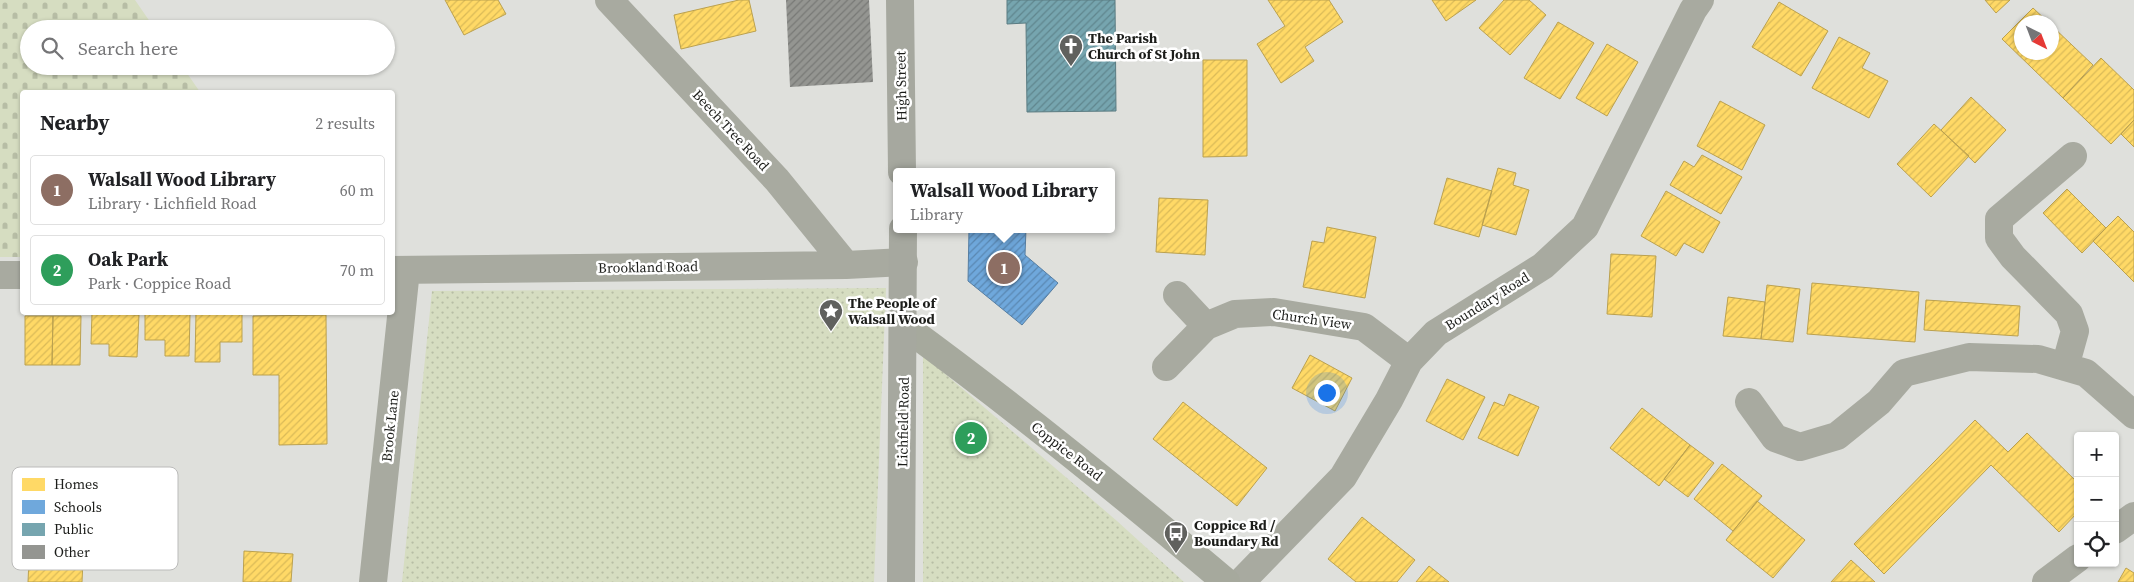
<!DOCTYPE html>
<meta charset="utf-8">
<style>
body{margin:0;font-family:"Source Serif 4",serif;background:#f2f2f2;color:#202124}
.controls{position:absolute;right:15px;bottom:15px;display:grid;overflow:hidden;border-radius:5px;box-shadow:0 1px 4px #0004}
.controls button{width:45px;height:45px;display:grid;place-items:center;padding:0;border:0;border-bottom:1px solid #e0e0e0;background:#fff;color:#202124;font:25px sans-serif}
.compass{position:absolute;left:2014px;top:15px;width:45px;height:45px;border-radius:50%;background:#fff;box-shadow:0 1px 4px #0004;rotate:138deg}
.you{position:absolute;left:1326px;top:392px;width:18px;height:18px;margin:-12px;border:4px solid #fff;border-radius:50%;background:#1a73e8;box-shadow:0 0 0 8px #1a73e833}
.badge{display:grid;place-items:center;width:32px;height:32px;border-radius:50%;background:#60615e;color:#fff;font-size:16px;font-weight:700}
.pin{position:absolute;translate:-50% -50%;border:2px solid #fff;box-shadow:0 1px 5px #0006}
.popup{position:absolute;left:893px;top:168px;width:222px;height:65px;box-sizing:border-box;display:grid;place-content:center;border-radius:5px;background:#fff;filter:drop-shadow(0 1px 4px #0005);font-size:16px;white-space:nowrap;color:#757577}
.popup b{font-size:19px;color:#202124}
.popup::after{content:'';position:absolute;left:50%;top:100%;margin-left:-10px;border:10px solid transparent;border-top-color:#fff}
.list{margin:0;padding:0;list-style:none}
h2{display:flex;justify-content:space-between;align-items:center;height:65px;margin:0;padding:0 20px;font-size:21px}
h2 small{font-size:16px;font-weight:400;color:#757577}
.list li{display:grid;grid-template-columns:32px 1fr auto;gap:15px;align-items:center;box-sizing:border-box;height:70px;margin:0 10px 10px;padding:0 10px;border:1px solid #e0e0e0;border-radius:5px}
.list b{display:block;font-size:19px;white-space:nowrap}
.list p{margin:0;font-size:16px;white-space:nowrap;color:#757577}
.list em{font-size:16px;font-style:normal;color:#757577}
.icon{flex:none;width:28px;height:28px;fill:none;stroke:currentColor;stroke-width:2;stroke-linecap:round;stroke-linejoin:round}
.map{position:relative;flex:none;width:2134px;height:582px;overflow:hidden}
.search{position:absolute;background:#fff;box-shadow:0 1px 4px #0004;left:20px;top:20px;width:375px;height:55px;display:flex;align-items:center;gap:12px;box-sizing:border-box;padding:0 18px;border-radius:28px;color:#757577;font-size:19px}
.panel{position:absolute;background:#fff;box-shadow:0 1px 4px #0004;left:20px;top:90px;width:375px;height:225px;border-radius:5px}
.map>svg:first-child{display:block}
.grass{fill:url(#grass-dots)}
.cemetery{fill:url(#cemetery-stones)}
.homes{fill:url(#homes-hatch);stroke:#bba14f}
.schools{fill:url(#schools-hatch);stroke:#567ea2}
.public{fill:url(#public-hatch);stroke:#5b7c82}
.building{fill:url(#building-hatch)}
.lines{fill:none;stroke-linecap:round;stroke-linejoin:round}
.street{stroke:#a8aaa0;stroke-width:28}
.secondary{stroke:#a6a99d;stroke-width:28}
.highway{stroke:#a6a89f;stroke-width:28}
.labels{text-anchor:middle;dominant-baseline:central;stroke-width:5;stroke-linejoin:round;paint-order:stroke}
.poi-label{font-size:14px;font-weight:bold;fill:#1c1d1a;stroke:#fff;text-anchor:start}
.street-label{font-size:14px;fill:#1c1d1a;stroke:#fff}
.key{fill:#fff;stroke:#bbbbba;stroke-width:1}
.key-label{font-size:14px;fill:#1c1d1a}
</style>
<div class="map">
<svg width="2134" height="582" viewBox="0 0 2134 582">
<defs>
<pattern id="grass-dots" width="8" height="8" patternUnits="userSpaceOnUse" patternTransform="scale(1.25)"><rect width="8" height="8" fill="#d6ddc1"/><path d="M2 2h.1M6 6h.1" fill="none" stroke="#b7bda5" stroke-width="1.8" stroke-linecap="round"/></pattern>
<pattern id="cemetery-stones" width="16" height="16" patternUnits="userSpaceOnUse" patternTransform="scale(1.25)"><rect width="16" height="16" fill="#d6ddc1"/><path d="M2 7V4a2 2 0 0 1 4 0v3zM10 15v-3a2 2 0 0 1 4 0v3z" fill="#b7bda5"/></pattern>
<pattern id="homes-hatch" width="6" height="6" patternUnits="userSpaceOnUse" patternTransform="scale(1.25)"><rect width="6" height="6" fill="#ffd966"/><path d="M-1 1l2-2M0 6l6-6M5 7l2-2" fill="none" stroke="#daba58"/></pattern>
<pattern id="schools-hatch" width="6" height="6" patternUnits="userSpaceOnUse" patternTransform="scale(1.25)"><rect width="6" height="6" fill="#6fa8dc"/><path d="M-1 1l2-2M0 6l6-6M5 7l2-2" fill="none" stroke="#5a88b2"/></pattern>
<pattern id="public-hatch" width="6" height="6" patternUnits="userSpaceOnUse" patternTransform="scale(1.25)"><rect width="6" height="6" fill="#76a5af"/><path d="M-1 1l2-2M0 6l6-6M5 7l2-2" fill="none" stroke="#60868e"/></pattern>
<pattern id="building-hatch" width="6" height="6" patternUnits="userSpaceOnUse" patternTransform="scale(1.25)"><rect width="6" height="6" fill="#949591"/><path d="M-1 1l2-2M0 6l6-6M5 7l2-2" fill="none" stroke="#787976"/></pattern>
</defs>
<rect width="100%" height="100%" fill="#dfe0dc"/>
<path class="grass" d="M886,288L874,582H402L432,291Z
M923,355L1117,521L1184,582H923Z"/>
<path class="cemetery" d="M0,0H135L155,29H29V66H182L200,92H22V257H0Z"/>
<path class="homes" d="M445,0H498L506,14L464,35Z
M739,0H749L756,31L681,49L674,15Z
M1268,0H1329L1343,22L1305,47L1314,61L1281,83L1257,44L1285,26Z
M1432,0H1476L1446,21Z
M1504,0H1529L1546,15L1510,55L1479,28Z
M1985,0H2010L1996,13Z
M1779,2L1828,31L1801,76L1752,47Z
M2033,8L2048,22H2022V52H2052V26L2093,65L2063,98L2002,39Z
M1558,22L1594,43L1560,99L1524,78Z
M1839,37L1870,53L1862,68L1888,81L1869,118L1812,88Z
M1607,44L1638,62L1607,116L1576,98Z
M2101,58L2134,90V120L2111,144L2063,98Z
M1203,60H1247V156L1203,157Z
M1971,97L2006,130L1975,163L1941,130Z
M1720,101L1765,125L1742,170L1697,146Z
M2134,120V147L2121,134Z
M1934,124L1969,156L1931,197L1897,164Z
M1702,155L1742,177L1721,214L1670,185L1684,161L1694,167Z
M1498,168L1516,173L1513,185L1529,190L1516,235L1482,225Z
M1447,178L1492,191L1479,237L1434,224Z
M2067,189L2106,228L2082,253L2043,213Z
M1666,191L1720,222L1703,253L1684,243L1676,256L1641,236Z
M1159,198L1208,200L1205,255L1156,252Z
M2118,216L2134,232V282L2093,241Z
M1327,227L1376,237L1365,298L1303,287L1312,241L1324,243Z
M1611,254L1656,256L1652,317L1607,314Z
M1812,283L1919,292L1915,342L1807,334Z
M1767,285L1800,289L1793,342L1761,339Z
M1728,297L1765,302L1761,339L1723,336Z
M1926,300L2020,306L2018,336L1924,330Z
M196,312L242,313V342H220V362H195Z
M92,313L139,315L137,357L109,356V344H91Z
M145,314H190L189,356H165V340H145Z
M326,315L327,444L279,445V375H253V316Z
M25,316H53L52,365H25Z
M53,316H81L80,365H52Z
M1310,355L1352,378L1335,411L1292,388Z
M1447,379L1485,397L1463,440L1426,421Z
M1509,394L1539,407L1518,456L1478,438L1494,402L1504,406Z
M1183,402L1267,468L1237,506L1153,439Z
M1642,408L1690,445L1659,486L1610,448Z
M1975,420L2008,452L2027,433L2078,483V512L2059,532L1991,465L1884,574L1854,544Z
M1690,445L1714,463L1688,497L1664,479Z
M1722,464L1762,496L1733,531L1694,499Z
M1757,501L1805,540L1773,578L1726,540Z
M1362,517L1415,560L1397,582H1356L1328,559Z
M30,537L84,539L82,582H28Z
M244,551L293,554L291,582H243Z
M1851,560L1875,582H1831Z
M1429,566L1449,582H1416Z
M2126,568L2134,573V582H2118Z"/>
<path class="schools" d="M969,229H1026L1025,255L1058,283L1022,325L968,281Z"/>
<path class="public" d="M1007,0H1115L1116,111L1027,112L1026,23L1007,24Z"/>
<path class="building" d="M786,0H869L873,82L790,87Z"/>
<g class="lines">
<path class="street" d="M609,0L777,180L846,265
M392,270L846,265L904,262
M0,275H22
M1206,326L1235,314L1274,312L1364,327L1409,361
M1166,367L1206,326L1177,295
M2065,367L2075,331L2069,314L2013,257L1999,238V219L2073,156
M1749,402L1775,438L1800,447L1837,436L1879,402L1904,373L1969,357L2038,359L2086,373L2134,415
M2115,530L2134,516
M373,582L406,270
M1241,582L1343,477L1389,400L1409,361L1436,333L1543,266L1585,227L1693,10L1700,0
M2046,582L2078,558"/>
<path class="secondary" d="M904,326C1015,407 1121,493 1226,582"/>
<path class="highway" d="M900,0L902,172
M901,582L903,229"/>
</g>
<defs>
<g id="church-pin" transform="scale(1.25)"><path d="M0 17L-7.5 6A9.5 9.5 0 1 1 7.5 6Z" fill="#60615e" stroke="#fff"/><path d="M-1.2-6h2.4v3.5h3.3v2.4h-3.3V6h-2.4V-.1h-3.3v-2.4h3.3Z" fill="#fff"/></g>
<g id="sight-pin" transform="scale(1.25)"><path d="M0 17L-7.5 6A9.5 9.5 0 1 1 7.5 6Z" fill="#60615e" stroke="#fff"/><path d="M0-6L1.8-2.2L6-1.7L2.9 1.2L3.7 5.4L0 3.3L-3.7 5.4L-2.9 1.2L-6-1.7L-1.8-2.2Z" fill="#fff"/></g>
<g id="bus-pin" transform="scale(1.25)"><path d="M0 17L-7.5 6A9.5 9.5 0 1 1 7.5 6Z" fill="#60615e" stroke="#fff"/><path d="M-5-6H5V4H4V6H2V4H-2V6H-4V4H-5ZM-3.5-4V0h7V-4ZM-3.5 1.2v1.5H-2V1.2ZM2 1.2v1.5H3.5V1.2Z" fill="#fff"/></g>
</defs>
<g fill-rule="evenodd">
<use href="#church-pin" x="1071" y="46"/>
<use href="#sight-pin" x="831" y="311"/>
<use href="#bus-pin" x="1176" y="533"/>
</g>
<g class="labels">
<g class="poi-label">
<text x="1088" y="38">The Parish<tspan x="1088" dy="16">Church of St John</tspan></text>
<text x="848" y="303">The People of<tspan x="848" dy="16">Walsall Wood</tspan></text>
<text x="1194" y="525">Coppice Rd /<tspan x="1194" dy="16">Boundary Rd</tspan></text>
</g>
<g class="street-label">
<text transform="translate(901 86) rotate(-91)">High Street</text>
<text transform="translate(731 130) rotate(47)">Beech Tree Road</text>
<text transform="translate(648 267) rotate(-1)">Brookland Road</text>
<text transform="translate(1487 301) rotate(-32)">Boundary Road</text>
<text transform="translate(1312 319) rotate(8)">Church View</text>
<text transform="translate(903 422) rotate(-89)">Lichfield Road</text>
<text transform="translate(390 426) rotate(-84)">Brook Lane</text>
<text transform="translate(1067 451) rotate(38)">Coppice Road</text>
</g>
</g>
<rect x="12" y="467" width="166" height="103" rx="8" class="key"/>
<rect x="22" y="478" width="23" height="13" fill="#ffd966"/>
<rect x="22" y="500" width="23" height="14" fill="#6fa8dc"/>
<rect x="22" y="523" width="23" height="13" fill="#76a5af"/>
<rect x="22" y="545" width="23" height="14" fill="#949591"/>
<g class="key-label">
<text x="54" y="489">Homes</text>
<text x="54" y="512">Schools</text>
<text x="54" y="534">Public</text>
<text x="54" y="557">Other</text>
</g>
</svg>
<div class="controls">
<button>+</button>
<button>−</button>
<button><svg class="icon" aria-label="locate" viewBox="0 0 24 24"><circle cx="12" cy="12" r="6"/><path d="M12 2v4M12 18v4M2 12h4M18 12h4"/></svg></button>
</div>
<svg class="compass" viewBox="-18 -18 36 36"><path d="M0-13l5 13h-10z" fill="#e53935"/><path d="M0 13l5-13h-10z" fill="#757577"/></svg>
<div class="you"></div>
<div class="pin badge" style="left:1004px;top:268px;background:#8d6e63">1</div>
<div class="popup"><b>Walsall Wood Library</b>Library</div>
<div class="pin badge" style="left:971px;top:438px;background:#2e9e5b">2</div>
<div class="search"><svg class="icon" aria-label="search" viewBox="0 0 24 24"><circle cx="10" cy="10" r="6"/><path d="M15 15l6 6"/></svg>Search here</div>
<section class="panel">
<h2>Nearby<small>2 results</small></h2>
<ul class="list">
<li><span class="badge" style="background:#8d6e63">1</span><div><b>Walsall Wood Library</b><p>Library · Lichfield Road</p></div><em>60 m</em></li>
<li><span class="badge" style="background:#2e9e5b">2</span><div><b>Oak Park</b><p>Park · Coppice Road</p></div><em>70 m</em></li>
</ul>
</section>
</div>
